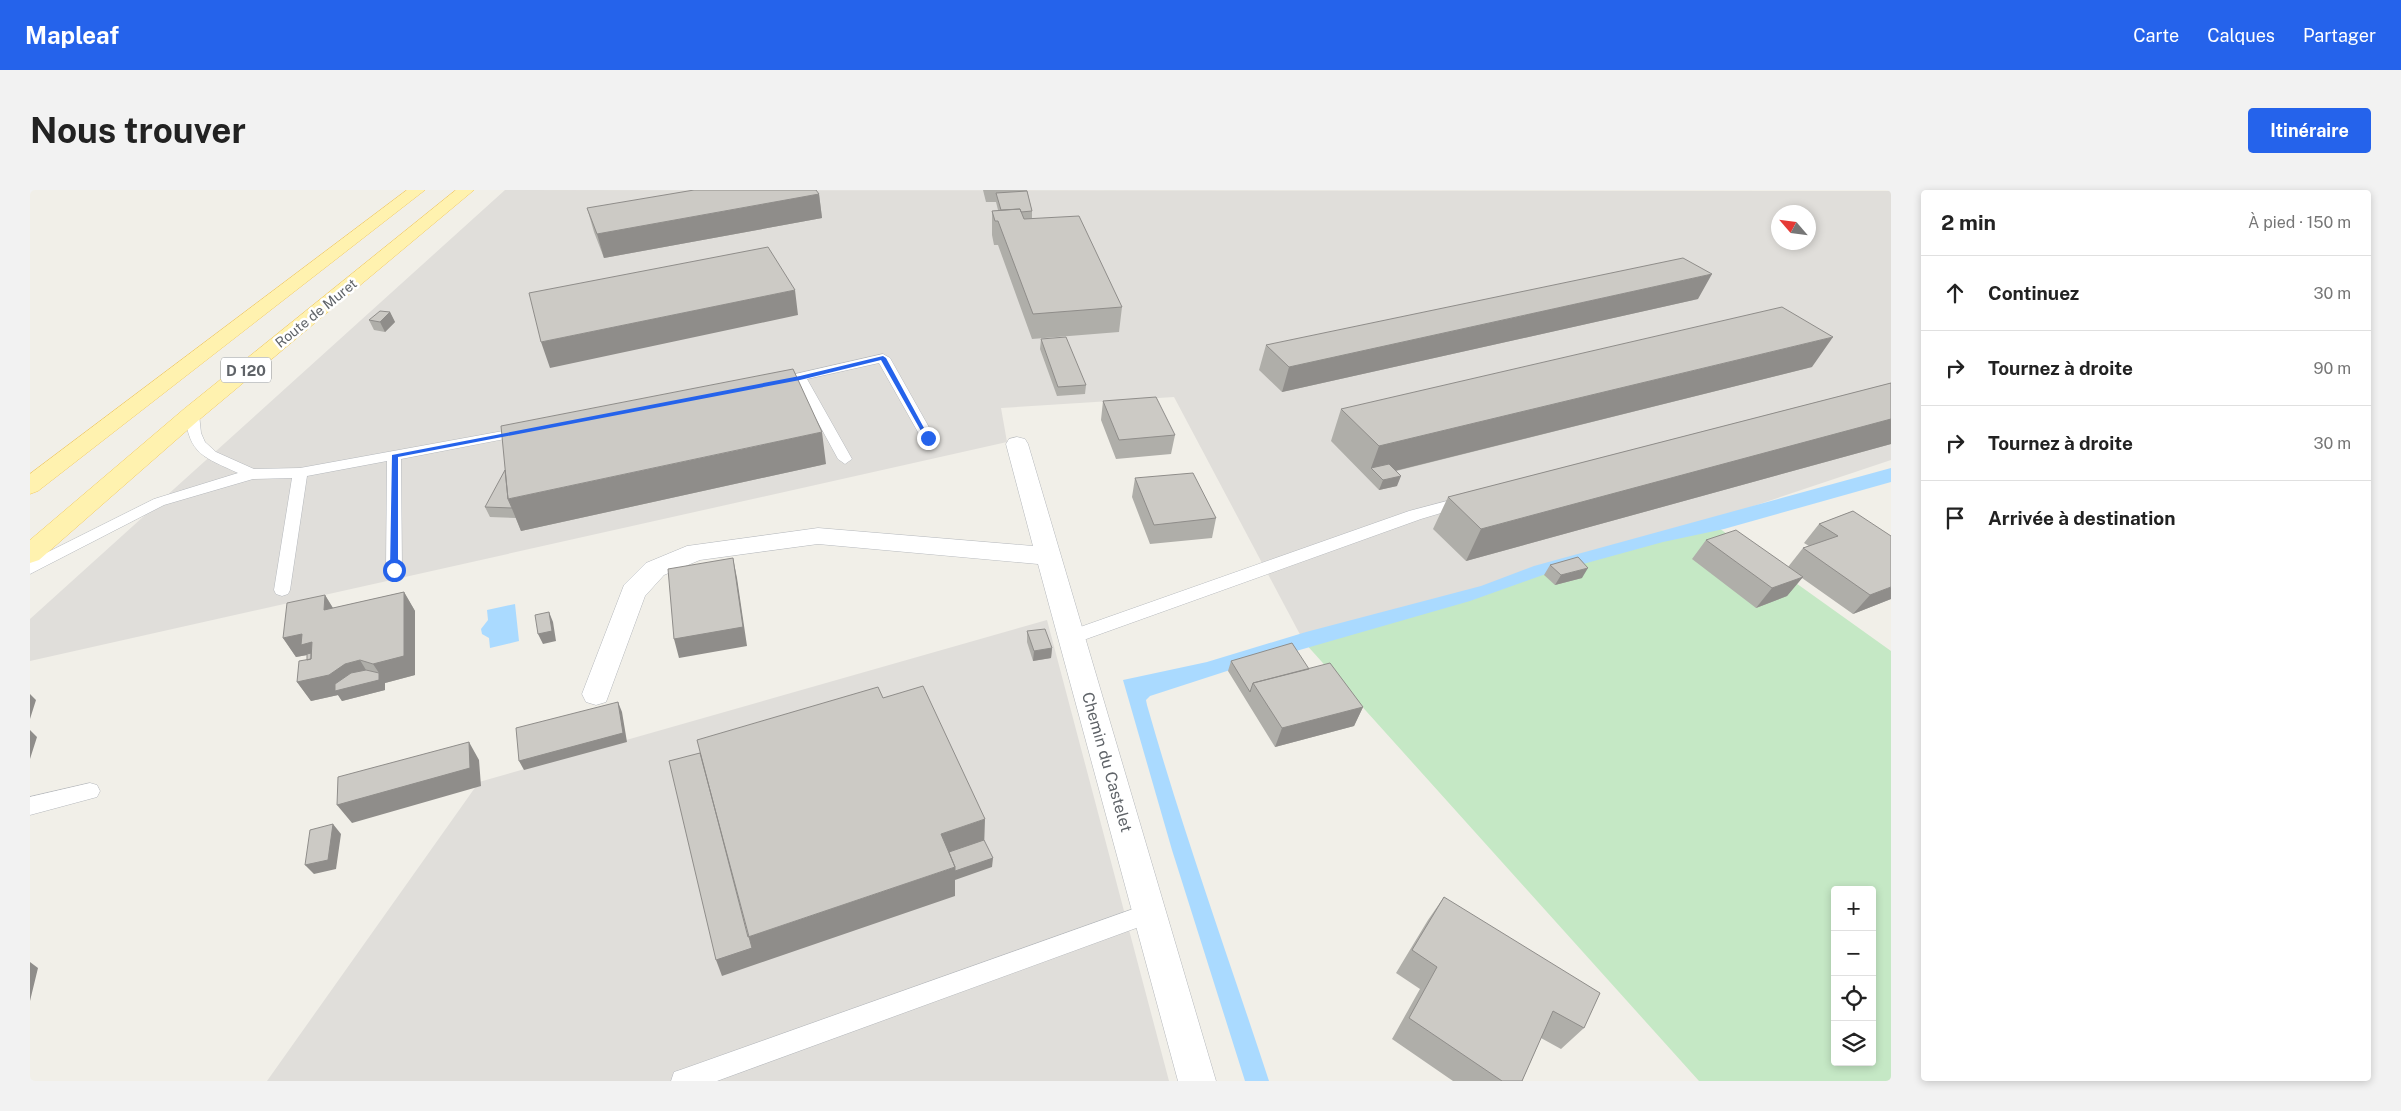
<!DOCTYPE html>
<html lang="fr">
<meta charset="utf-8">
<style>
body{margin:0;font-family:"Public Sans",sans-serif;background:#f2f2f2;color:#222}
.controls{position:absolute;right:15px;bottom:15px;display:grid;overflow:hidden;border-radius:5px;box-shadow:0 2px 8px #0003}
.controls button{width:45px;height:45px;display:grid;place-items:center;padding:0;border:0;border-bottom:1px solid #e0e0e0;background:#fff;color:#222;font:25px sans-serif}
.compass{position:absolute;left:1741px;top:15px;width:45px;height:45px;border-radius:50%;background:#fff;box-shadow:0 2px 8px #0003;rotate:298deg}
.stop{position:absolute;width:15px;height:15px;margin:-11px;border:4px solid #2563eb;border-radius:50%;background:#fff}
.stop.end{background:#2563eb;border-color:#fff;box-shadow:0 1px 5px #0008}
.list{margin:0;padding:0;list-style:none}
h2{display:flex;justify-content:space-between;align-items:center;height:65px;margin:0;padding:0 20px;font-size:21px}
h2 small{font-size:16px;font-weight:400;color:#767676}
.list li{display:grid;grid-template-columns:32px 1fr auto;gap:15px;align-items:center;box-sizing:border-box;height:75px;padding:0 20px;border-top:1px solid #e0e0e0}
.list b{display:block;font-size:19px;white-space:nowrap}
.list em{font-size:16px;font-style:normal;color:#767676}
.icon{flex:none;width:28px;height:28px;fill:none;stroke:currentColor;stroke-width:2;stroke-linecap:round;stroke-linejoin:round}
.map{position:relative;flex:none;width:1861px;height:891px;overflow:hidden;border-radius:5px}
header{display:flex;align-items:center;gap:30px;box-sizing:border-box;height:70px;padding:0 25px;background:#2563eb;color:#fff}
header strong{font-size:24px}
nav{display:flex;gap:28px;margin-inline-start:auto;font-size:18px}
.intro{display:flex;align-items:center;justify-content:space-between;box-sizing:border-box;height:120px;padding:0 30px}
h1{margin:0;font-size:35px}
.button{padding:12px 22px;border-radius:5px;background:#2563eb;color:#fff;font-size:18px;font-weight:700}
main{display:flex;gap:30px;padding:0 30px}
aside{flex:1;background:#fff;border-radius:5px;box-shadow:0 2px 8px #0003}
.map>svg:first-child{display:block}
.industrial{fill:#e0deda;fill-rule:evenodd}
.green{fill:#c5e8c5;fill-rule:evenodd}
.water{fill:#aadaff}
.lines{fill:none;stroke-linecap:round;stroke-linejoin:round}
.lane-casing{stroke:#b5b8bc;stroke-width:1}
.street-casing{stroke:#b5b8bc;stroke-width:1}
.primary-casing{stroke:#f2c960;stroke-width:1}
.lane{fill:#fff;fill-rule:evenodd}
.street{fill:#fff;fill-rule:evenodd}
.primary{fill:#fff2af;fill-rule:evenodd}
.wall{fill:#afaea9}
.shaded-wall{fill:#8f8d8a}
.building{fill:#cccac5;stroke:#8f8d8a}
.route{fill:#2563eb}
.labels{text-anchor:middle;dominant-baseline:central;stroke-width:5;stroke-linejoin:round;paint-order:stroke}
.far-street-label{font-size:14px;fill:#5f6368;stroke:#fff}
.shield{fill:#fff;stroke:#8f9295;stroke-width:1}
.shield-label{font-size:15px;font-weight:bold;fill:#5f6368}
.street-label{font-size:16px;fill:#5f6368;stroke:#fff}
</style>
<header>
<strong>Mapleaf</strong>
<nav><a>Carte</a><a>Calques</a><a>Partager</a></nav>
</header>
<div class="intro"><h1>Nous trouver</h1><a class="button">Itinéraire</a></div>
<main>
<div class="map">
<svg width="1861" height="891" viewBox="0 0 1861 891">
<rect width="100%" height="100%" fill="#f1efe8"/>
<path class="industrial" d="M475,0L1861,1V270L1679,331L1274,452L1144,207L971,218L977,252L0,471V429ZM1748,22H1778V52H1748Z
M1017,430L1139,891H237L449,592Z"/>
<path class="green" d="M1679,331L1861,461V891H1669L1274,452ZM1805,700H1842V872H1805Z"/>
<path class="water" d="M1861,278V292L1694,339L1633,352L1513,385L1440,411L1197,481L1120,506L1116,510L1117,515C1153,642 1198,766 1239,891H1215L1142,660L1093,490L1177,472L1276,442L1451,396L1504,376Z
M485,414L489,451L460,458L459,448L452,444L451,439L458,430L457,420Z"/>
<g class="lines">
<g class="lane-casing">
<path id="lane" d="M853,164L860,168L905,248L903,251H893L849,173L777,189L822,269L815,274L808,269L766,192L744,197L737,193L739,190Z
M162,220L169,224L171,243L175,252L186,262L224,279L270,278L495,237L502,241L495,245L371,269L372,380L370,384H358L356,380L357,271L277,286L260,400L258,404L252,406L246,404L244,400L262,288L223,289L134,315L0,384V371L124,309L208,283C174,267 159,265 155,224Z
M1436,306L1441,308L1444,311L1441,314L1391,329L1048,452L1042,453L1036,452L1033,447L1036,442L1379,321Z
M60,593L67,595L70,601L67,607L0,625V607Z
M1120,713L1128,716L1131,723L1128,730L1120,733L687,891H641L644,882L653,879Z"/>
</g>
<g class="street-casing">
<path id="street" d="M987,247L995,249L998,254L1186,891H1148L1008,374L788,354L670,370L634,385L615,406L576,512L566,515L556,512L552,504L594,395L616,373L657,356L788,338L1003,356L976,254L979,249Z"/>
</g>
<g class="primary-casing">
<path id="primary" d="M377,0H395L8,301L0,304V284Z
M426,0H444L170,229L9,370L0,373V350L154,219Z"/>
</g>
<use href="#lane" class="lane"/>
<use href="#street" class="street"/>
<use href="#primary" class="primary"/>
</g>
<path class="wall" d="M953,0H997L1002,21V29L1092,117L1089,142L1002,149L968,55H964L962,45V21L968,20L966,12H956Z
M789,4L792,28L574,68L564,42L557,18Z
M1668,109L1252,202L1229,180L1236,155Z
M360,122L365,132L355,142L344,140L339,130Z
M1011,149L1056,195L1055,204L1027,206L1010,159Z
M1782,177L1366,281L1367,296L1349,300L1301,251L1311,219Z
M1861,193V254L1436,371L1403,339L1418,307Z
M1073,211L1145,245L1141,264L1086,269L1071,230Z
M796,274L491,341L486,328L460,327L455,317Z
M1105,288L1186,328L1182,348L1120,354L1102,307Z
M1823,321L1861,409L1823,424L1772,388L1757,406L1726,418L1662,369L1676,350L1758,377L1773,358L1779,356L1774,353L1789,334Z
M1520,375L1552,388L1525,395L1514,385Z
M374,402L385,421V485L355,493V500L312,511L308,505L281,511L267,492L277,470V465L266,467L253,448L295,405L303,418Z
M997,441L1022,458L1021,468L1003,471L997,452Z
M1201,471L1279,479L1333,517L1324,536L1245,557L1198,481Z
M1414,707L1554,838L1531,859L1511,848L1492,891H1423L1362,849L1390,799L1366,783L1398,730Z"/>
<path class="shaded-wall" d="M789,4L792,28L574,68L567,44Z
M1682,84L1668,109L1252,202L1259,177Z
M765,100L768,125L520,178L511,152Z
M360,122L365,132L355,142L350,132Z
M1803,147L1782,177L1348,285L1341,278L1349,256Z
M1861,229V254L1436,371L1451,339Z
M792,242L796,274L491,341L478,309Z
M1371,286L1367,296L1349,300L1353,290Z
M703,368L707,388L717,456L649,468L644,449Z
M1558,378L1552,388L1525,395L1531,385Z
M1773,387L1757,406L1726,418L1742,398Z
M1861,397V409L1823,424L1840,405Z
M374,402L385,421V485L355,493V500L312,511L308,505L281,511L267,492L288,478L277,465L266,467L253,448L272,444L282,452L315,474L330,470L342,490L349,483L343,474Z
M295,405L307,425L294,420Z
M519,422L523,432L526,451L513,454L508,444Z
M1022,458L1021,468L1003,471L1004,461Z
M0,504L6,510L0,529Z
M588,512L592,522L597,552L494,580L489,571Z
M1333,517L1324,536L1245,557L1252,538Z
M0,540L7,547L0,569Z
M439,552L449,570L451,596L322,633L307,615Z
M955,629L954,659L915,672L911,644Z
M303,634L311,644L306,679L284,684L275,675Z
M963,668L962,677L925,690V706L692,786L686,770L718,747L925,677Z
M0,772L8,778L0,811Z"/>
<path class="building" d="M664,0H786L789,4L567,44L557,18Z
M997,1L1002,21L991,22L990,19L971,20L966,3Z
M990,19L994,29L1049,26L1092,117L1003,124L968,31H965L962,21Z
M738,57L765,100L511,152L499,103Z
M1653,68L1682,84L1259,177L1236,155Z
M1752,117L1803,147L1349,256L1311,219Z
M350,121L360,122L350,132L339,130Z
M1036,147L1056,195L1028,197L1011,149Z
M763,179L792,242L478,309L471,236Z
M1861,193V229L1451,339L1418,307Z
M1126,207L1145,245L1089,250L1073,211Z
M1359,274L1371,286L1353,290L1341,278Z
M475,280L478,309L482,318L455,317Z
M1163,283L1186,328L1124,335L1105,288Z
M1823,321L1861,346V397L1840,405L1773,358L1808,346L1789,334Z
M1706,340L1773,387L1742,398L1676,350Z
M1548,367L1558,378L1531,385L1520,375Z
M703,368L713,437L644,449L638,379Z
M374,402V466L343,474L330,470L315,474L299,485L267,492L269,471L281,469L282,452L271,455L272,444L253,448L257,413L295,405L294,420Z
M519,422L522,441L508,444L505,425Z
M1015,439L1022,458L1004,461L997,441Z
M1262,453L1279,479L1223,493L1220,502L1201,471Z
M281,463V469L277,470V464Z
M1300,473L1333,517L1252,538L1223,493Z
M336,480L349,483V490L305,501V494L321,483Z
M893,496L955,629L911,644L925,677L718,747L667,550L848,497L853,508Z
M588,512L593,543L489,571L486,538Z
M439,552L440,578L307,615L308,587Z
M670,563L722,758L686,770L639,571Z
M303,634L298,670L275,675L280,640Z
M954,650L963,668L925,681V677L919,662Z
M1414,707L1570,803L1554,838L1523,821L1492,891H1472L1379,828L1407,777L1382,760Z"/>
<path class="route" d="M853,166L856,168L900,249L895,248L851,170L770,190L368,267V380L364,383L360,380L362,265L770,186Z"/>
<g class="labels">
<g class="far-street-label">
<text transform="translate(286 123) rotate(-39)">Route de Muret</text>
</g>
<rect class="shield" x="191" y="167.5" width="50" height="25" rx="4"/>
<g class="shield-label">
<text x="216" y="180">D 120</text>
</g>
<g class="street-label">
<text transform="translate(1077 572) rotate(74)">Chemin du Castelet</text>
</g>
</g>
</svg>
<div class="controls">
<button>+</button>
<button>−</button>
<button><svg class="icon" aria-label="locate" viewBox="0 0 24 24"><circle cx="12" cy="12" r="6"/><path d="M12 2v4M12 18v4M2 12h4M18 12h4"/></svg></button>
<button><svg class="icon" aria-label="layers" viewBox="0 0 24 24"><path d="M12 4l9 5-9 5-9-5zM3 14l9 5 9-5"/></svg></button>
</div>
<svg class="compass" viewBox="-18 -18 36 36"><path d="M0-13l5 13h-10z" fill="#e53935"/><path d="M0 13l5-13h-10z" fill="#767676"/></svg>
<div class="stop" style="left:364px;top:380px"></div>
<div class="stop end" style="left:898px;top:248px"></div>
</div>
<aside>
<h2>2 min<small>À pied · 150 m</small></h2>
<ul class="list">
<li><svg class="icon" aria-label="ahead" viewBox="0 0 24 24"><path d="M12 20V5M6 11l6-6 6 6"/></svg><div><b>Continuez</b></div><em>30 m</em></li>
<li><svg class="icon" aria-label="right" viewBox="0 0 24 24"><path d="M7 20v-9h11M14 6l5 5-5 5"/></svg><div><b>Tournez à droite</b></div><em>90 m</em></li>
<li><svg class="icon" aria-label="right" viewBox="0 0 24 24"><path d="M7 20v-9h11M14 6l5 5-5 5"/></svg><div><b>Tournez à droite</b></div><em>30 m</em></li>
<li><svg class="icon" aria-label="arrive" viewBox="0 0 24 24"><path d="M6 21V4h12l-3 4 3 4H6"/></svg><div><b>Arrivée à destination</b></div></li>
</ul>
</aside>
</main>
